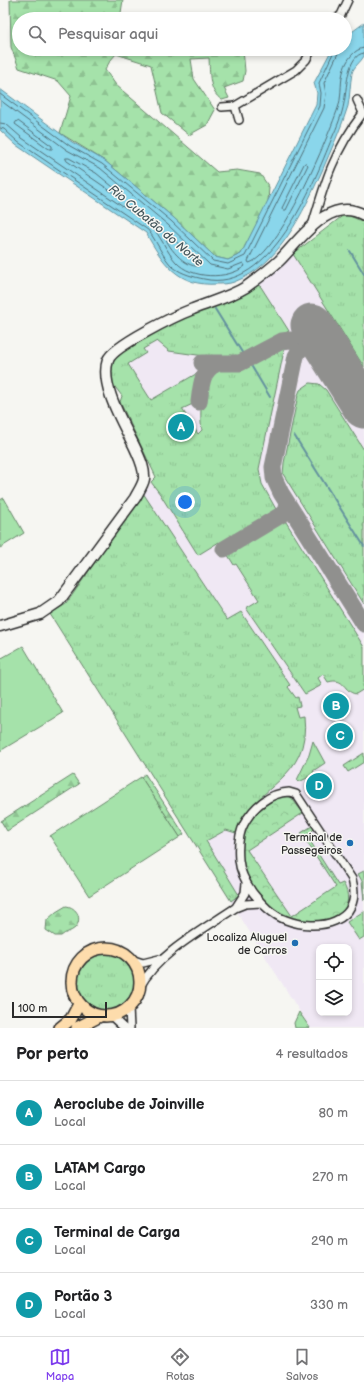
<!DOCTYPE html>
<html lang="pt">
<meta charset="utf-8">
<style>
body{margin:0;font-family:"Balsamiq Sans",sans-serif;background:#f6f6f6;color:#202124}
.controls{position:absolute;right:12px;bottom:12px;display:grid;overflow:hidden;border-radius:8px;box-shadow:0 2px 6px #0003}
.controls button{width:36px;height:36px;display:grid;place-items:center;padding:0;border:0;border-bottom:1px solid #e0e0e0;background:#fff;color:#202124;font:20px sans-serif}
.scale{position:absolute;left:12px;bottom:10px;width:95px;box-sizing:border-box;padding-left:4px;border:2px solid #2b2b2b;border-top:0;font-size:11px;line-height:14px;white-space:nowrap;color:#2b2b2b;-webkit-text-stroke:3px #f6f6f2;paint-order:stroke}
.you{position:absolute;left:185px;top:502px;width:14px;height:14px;margin:-10px;border:3px solid #fff;border-radius:50%;background:#1a73e8;box-shadow:0 0 0 6px #1a73e833}
.badge{display:grid;place-items:center;width:26px;height:26px;border-radius:50%;background:#7c3aed;color:#fff;font-size:13px;font-weight:700}
.pin{position:absolute;translate:-50% -50%;border:2px solid #fff;box-shadow:0 1px 4px #0006}
.list{margin:0;padding:0;list-style:none}
h2{display:flex;justify-content:space-between;align-items:center;height:52px;margin:0;padding:0 16px;font-size:17px}
h2 small{font-size:13px;font-weight:400;color:#757577}
.list li{display:grid;grid-template-columns:26px 1fr auto;gap:12px;align-items:center;box-sizing:border-box;height:64px;padding:0 16px;border-top:1px solid #e0e0e0}
.list b{display:block;font-size:15px;white-space:nowrap}
.list p{margin:0;font-size:13px;white-space:nowrap;color:#757577}
.list em{font-size:13px;font-style:normal;color:#757577}
.icon{flex:none;width:22px;height:22px;fill:none;stroke:currentColor;stroke-width:2;stroke-linecap:round;stroke-linejoin:round}
.map{position:relative;flex:none;width:364px;height:1028px;overflow:hidden}
.search{position:absolute;background:#fff;box-shadow:0 2px 6px #0003;left:12px;right:12px;top:12px;height:44px;display:flex;align-items:center;gap:10px;box-sizing:border-box;padding:0 14px;border-radius:22px;color:#757577;font-size:15px}
.sheet{height:308px;background:#fff}
nav{display:flex;justify-content:space-around;align-items:center;box-sizing:border-box;height:56px;border-top:1px solid #e0e0e0;background:#fff;font-size:11px;color:#757577}
nav a{display:grid;justify-items:center;gap:2px}
nav .on{color:#7c3aed}
.map>svg:first-child{display:block}
.built{fill:#f0e8f4;fill-rule:evenodd}
.grass{fill:url(#grass-tufts);stroke:#68866a}
.forest{fill:url(#forest-firs);stroke:#68866a}
.park{fill:url(#park-crowns);stroke:#68866a}
.pitch{fill:#a5e2aa;stroke:#68866a}
.water{fill:#8ad6eb;stroke:#64929e}
.lines{fill:none;stroke-linecap:round;stroke-linejoin:round}
.shore{stroke:#516f78;stroke-width:1}
.stream{stroke:#64929e;stroke-width:2}
.taxiway{stroke:#90908e;stroke-width:17}
.runway{stroke:#90908e;stroke-width:43}
.street-casing{stroke:#2b2b2b;stroke-width:10}
.secondary-casing{stroke:#2b2b2b;stroke-width:13}
.primary-casing{stroke:#2b2b2b;stroke-width:14}
.street{stroke:#f6f6f2;stroke-width:7}
.secondary{stroke:#f6f6f2;stroke-width:10}
.primary{stroke:#fddcac;stroke-width:11}
.poi-dot{fill:#1f6fb2;stroke:#f6f6f2;stroke-width:1.5}
.labels{text-anchor:middle;dominant-baseline:central;stroke-width:3;stroke-linejoin:round;paint-order:stroke}
.poi-label{font-size:11px;fill:#2b2b2b;stroke:#f6f6f2;text-anchor:end}
.water-label{font-size:12px;font-style:italic;fill:#43565b;stroke:#f6f6f2}
</style>
<div class="map">
<svg width="364" height="1028" viewBox="0 0 364 1028">
<defs>
<pattern id="grass-tufts" width="24" height="20" patternUnits="userSpaceOnUse"><rect width="24" height="20" fill="#a5e2aa"/><path d="M3 7l-1-3M5 7V3M7 7l1-3M15 17l-1-3M17 17v-4M19 17l1-3" fill="none" stroke="#8ec292"/></pattern>
<pattern id="forest-firs" width="22" height="20" patternUnits="userSpaceOnUse"><rect width="22" height="20" fill="#a5e2aa"/><path d="M5 1l3.5 6h-7zM16 11l3.5 6h-7z" fill="#8ec292"/></pattern>
<pattern id="park-crowns" width="20" height="18" patternUnits="userSpaceOnUse"><rect width="20" height="18" fill="#a5e2aa"/><path d="M2 6a3 3 0 1 1 6 0M12 15a3 3 0 1 1 6 0" fill="none" stroke="#8ec292"/></pattern>
</defs>
<rect width="100%" height="100%" fill="#f6f6f2"/>
<filter id="ink" filterUnits="userSpaceOnUse"><feTurbulence type="fractalNoise" baseFrequency=".025" numOctaves="2"/><feDisplacementMap in="SourceGraphic" scale="8" xChannelSelector="R" yChannelSelector="G"/><feConvolveMatrix kernelMatrix="1 2 1 2 8 2 1 2 1" color-interpolation-filters="sRGB"/></filter>
<g filter="url(#ink)">
<path class="built" d="M345,214L364,222V1028H310L50,614L66,604L156,477L120,402L122,396L116,390L121,352L262,279ZM319,947H349V1013H319Z"/>
<path class="grass" d="M345,214L364,222V367L293,254Z
M257,284L261,287L289,331L243,357L233,360L169,351L157,341L143,349L146,353L128,364L151,400L201,371L197,402L182,409L198,434L202,430C199,418 201,372 217,368C227,366 237,370 247,365C259,360 273,347 285,346L259,469L262,484L277,511L222,546L219,542L198,555L160,494L151,482L156,477L120,402L122,396L112,383L110,368L113,360L121,352L164,328Z
M310,383L319,384L326,390L364,450V604L283,474L284,463L298,395L300,390Z
M143,493L227,620L241,612L290,685L288,687L296,698L298,697L300,706L295,707L298,717L304,716C311,782 256,781 236,833L226,830L206,841L239,895L231,901L50,614L66,604Z
M280,520L286,522L364,647V689L356,694C343,692 346,677 328,682L323,674L318,678L322,685L305,694L246,608L259,600L236,564L234,565L226,552Z
M313,741L325,763L313,771L315,774L299,782L297,780L309,755Z
M364,753V762L348,772L344,766Z
M364,871V900L362,881L358,874Z
M364,911V937L359,940L347,922Z
M77 982a29 29 0 1 1 58 0a29 29 0 1 1-58 0Z"/>
<path class="forest" d="M10,0H123L120,19H19V49H243L245,71L243,81L224,88L229,98L222,100C208,91 210,73 209,58L191,59L194,79L215,110L207,125L189,135L162,113L151,65L116,54L110,61L105,70L116,85L217,172L237,170L260,174L269,187L268,202L241,254L228,260L215,257L174,218L105,161L60,133L71,96L58,81L19,68L11,47Z
M145,774L184,834L180,837L141,777Z
M73,775L79,784L7,831L1,821Z
M66,906C77,907 83,919 75,928C71,932 65,932 61,936H55L46,930L47,920L56,912Z
M299,1012L310,1028H295L294,1023Z"/>
<path class="park" d="M284,796L291,797L303,813L247,850L292,916L336,887L301,833L312,826L314,829L307,836L338,885L343,883C357,906 337,924 313,922C302,922 290,918 280,913C269,907 259,897 252,886C243,871 240,856 243,839C247,818 265,802 284,796Z"/>
<path class="pitch" d="M4,498L24,533L0,548V500Z
M23,646L63,713L0,751V659Z
M141,777L180,837L89,896L50,836Z"/>
<path class="water" d="M364,23C364,30 364,51 364,56C361,62 354,66 352,73C350,84 350,96 348,106C341,129 331,150 322,171C303,212 280,265 234,282C229,284 222,284 217,284C178,287 162,262 146,233L16,145L0,130V89L72,142L105,161L174,218L215,257L228,260L241,254L316,105L317,93L314,83L332,49H345V37Z"/>
<g class="lines">
<path class="shore" d="M340,49L324,83L326,94L324,108L248,261L249,263C279,255 329,136 339,105C342,93 340,80 344,69C347,60 354,49 364,48
M0,94L70,146L102,164L171,221L213,261L228,264L245,256L320,106L321,93L319,83L335,49
M0,100L67,150L100,168L168,225L210,265L228,269L243,263L245,266C228,280 191,279 176,262C166,251 161,236 151,226L22,138L6,124L0,123
M18,121L52,146V149H49L15,124L16,122Z
M0,128L4,129L18,142L148,230C157,241 162,257 173,267C182,274 194,277 204,279C270,294 313,185 332,138C337,127 342,115 344,103C347,91 346,55 364,53
M66,158H69L96,173L118,191V194H115L67,161Z
M306,163L308,165L286,210H283L282,208L304,164Z
M164,233H167L199,263V266C185,268 166,246 164,233Z"/>
<path class="stream" d="M350,251L364,274
M215,309L243,354
M252,367L270,397
M294,435L364,546"/>
<path class="taxiway" d="M327,349C314,336 304,340 296,356L273,467L274,478L281,493L364,624
M202,363H240L282,341L290,340L315,341
M199,402C201,388 201,370 216,364
M224,549L291,509"/>
<path class="runway" d="M312,325L364,407"/>
<g class="street-casing">
<path id="street" d="M336,19L341,15L348,0
M235,106L239,120
M222,107L235,106L296,70L306,60L312,49
M312,226C325,181 334,151 363,113L357,100
M289,792L296,794L352,879C364,924 317,932 286,920C272,915 262,904 253,893C246,883 240,873 239,860C238,848 238,835 244,824C253,807 269,793 289,792Z
M236,907L245,893L246,883
M131,959L143,963L159,959
M140,987C157,954 204,929 235,908L245,904L261,903
M129,1008L130,1028
M111,1016L124,1028"/>
</g>
<g class="secondary-casing">
<path id="secondary" d="M0,626L40,614L59,601L135,498C138,492 143,485 144,479C145,469 140,459 136,450C125,426 99,386 108,360C113,346 177,315 193,309C210,302 230,297 246,287C257,279 269,270 279,261C301,239 329,195 364,215"/>
</g>
<g class="primary-casing">
<path id="primary" d="M72 982a34 34 0 1 1 68 0a34 34 0 1 1-68 0Z
M60,1028L71,1019L79,1004
M77,1028L100,1016"/>
</g>
<use href="#street" class="street"/>
<use href="#secondary" class="secondary"/>
<use href="#primary" class="primary"/>
</g>
</g>
<g class="poi-dot">
<circle cx="350" cy="843" r="4"/>
<circle cx="295" cy="943" r="4"/>
</g>
<g class="labels">
<g class="poi-label">
<text x="342" y="837">Terminal de<tspan x="342" dy="13">Passegeiros</tspan></text>
<text x="287" y="937">Localiza Aluguel<tspan x="287" dy="13">de Carros</tspan></text>
</g>
<g class="water-label">
<text transform="translate(156 226) rotate(40)">Rio Cubatão do Norte</text>
</g>
</g>
</svg>
<div class="controls">
<button><svg class="icon" aria-label="locate" viewBox="0 0 24 24"><circle cx="12" cy="12" r="6"/><path d="M12 2v4M12 18v4M2 12h4M18 12h4"/></svg></button>
<button><svg class="icon" aria-label="layers" viewBox="0 0 24 24"><path d="M12 4l9 5-9 5-9-5zM3 14l9 5 9-5"/></svg></button>
</div>
<div class="scale">100 m</div>
<div class="you"></div>
<div class="pin badge" style="left:181px;top:427px;background:#0f9aa8">A</div>
<div class="pin badge" style="left:336px;top:706px;background:#0f9aa8">B</div>
<div class="pin badge" style="left:340px;top:736px;background:#0f9aa8">C</div>
<div class="pin badge" style="left:319px;top:786px;background:#0f9aa8">D</div>
<div class="search"><svg class="icon" aria-label="search" viewBox="0 0 24 24"><circle cx="10" cy="10" r="6"/><path d="M15 15l6 6"/></svg>Pesquisar aqui</div>
</div>
<section class="sheet">
<h2>Por perto<small>4 resultados</small></h2>
<ul class="list">
<li><span class="badge" style="background:#0f9aa8">A</span><div><b>Aeroclube de Joinville</b><p>Local</p></div><em>80 m</em></li>
<li><span class="badge" style="background:#0f9aa8">B</span><div><b>LATAM Cargo</b><p>Local</p></div><em>270 m</em></li>
<li><span class="badge" style="background:#0f9aa8">C</span><div><b>Terminal de Carga</b><p>Local</p></div><em>290 m</em></li>
<li><span class="badge" style="background:#0f9aa8">D</span><div><b>Portão 3</b><p>Local</p></div><em>330 m</em></li>
</ul>
</section>
<nav>
<a class="on"><svg class="icon" aria-label="map" viewBox="0 0 24 24"><path d="M3 6l6-2 6 2 6-2v14l-6 2-6-2-6 2zM9 4v14M15 6v14"/></svg>Mapa</a>
<a><svg class="icon" aria-label="directions" viewBox="0 0 24 24"><path d="M12 3l9 9-9 9-9-9zM9 14v-3h6M13 9l2 2-2 2"/></svg>Rotas</a>
<a><svg class="icon" aria-label="saved" viewBox="0 0 24 24"><path d="M7 4h10v16l-5-4-5 4z"/></svg>Salvos</a>
</nav>
